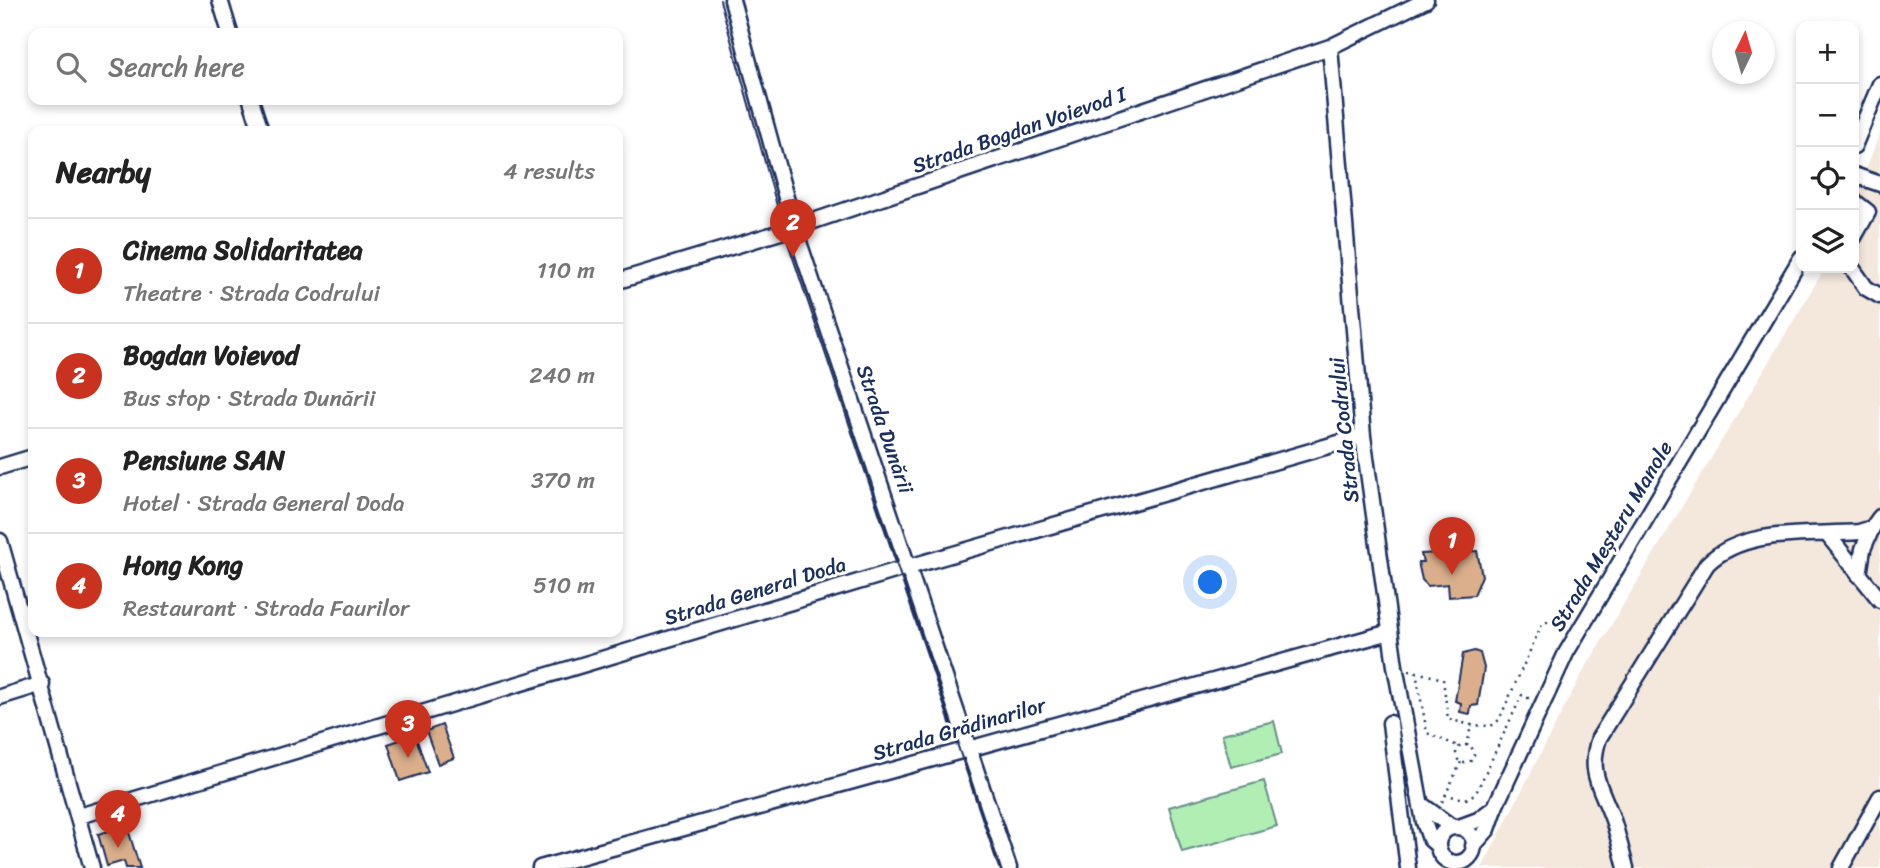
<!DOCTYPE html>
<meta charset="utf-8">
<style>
body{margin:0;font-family:Sriracha,sans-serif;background:#f2f2f2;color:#222}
.controls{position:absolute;right:21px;top:21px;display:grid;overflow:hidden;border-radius:14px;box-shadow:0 4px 10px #0003}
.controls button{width:63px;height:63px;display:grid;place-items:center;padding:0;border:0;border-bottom:2px solid #e0e0e0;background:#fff;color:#222;font:35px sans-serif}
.compass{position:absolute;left:1712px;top:21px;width:63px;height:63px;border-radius:50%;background:#fff;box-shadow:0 4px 10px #0003;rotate:5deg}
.you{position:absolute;left:1211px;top:583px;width:24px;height:24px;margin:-18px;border:5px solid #fff;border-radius:50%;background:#1a73e8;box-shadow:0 0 0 10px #1a73e833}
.badge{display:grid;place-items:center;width:46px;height:46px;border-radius:50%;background:#c8321e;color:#fff;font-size:23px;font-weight:700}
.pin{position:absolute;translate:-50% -58px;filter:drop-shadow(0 2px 4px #0008)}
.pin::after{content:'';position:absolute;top:37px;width:24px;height:21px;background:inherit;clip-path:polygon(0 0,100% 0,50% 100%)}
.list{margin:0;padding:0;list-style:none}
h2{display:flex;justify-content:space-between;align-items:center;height:91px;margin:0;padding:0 28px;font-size:30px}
h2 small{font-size:23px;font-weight:400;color:#767676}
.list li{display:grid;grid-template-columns:46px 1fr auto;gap:21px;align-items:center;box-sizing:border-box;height:105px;padding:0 28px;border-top:2px solid #e0e0e0}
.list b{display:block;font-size:26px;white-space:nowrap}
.list p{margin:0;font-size:23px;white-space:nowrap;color:#767676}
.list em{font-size:23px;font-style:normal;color:#767676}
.icon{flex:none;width:38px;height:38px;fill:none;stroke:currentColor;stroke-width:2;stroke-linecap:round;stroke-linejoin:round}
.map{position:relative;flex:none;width:1880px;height:868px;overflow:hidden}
.search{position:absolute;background:#fff;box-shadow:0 4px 10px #0003;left:28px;top:28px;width:595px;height:77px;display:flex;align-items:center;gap:18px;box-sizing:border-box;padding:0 24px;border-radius:14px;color:#767676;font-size:26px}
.panel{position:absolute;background:#fff;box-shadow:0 4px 10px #0003;left:28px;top:126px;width:595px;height:511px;border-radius:14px}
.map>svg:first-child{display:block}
.built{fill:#f4e7dc}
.green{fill:#b1eeb4;stroke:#668e89;stroke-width:2}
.building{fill:#dbaf8c;stroke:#1b2f5e;stroke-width:2}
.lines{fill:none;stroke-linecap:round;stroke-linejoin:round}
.minor-casing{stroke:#1b2f5e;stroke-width:19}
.path{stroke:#1b2f5e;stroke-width:2.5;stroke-dasharray:2 5;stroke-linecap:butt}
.minor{stroke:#fff;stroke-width:14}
.tram{stroke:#1b2f5e;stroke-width:2}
.labels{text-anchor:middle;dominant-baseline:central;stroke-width:6;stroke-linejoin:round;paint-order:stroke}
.street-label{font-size:21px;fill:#1b2f5e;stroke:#fff}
</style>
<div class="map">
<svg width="1880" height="868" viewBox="0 0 1880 868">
<rect width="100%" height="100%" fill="#fff"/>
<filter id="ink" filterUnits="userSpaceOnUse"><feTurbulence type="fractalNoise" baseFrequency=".0143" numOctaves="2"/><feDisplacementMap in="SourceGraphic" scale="14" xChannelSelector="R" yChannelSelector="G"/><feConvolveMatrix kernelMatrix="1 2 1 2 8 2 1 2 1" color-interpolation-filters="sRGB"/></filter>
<g filter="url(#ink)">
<path class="built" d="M1880,133V868H1482L1579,679L1825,268H1854V201Z"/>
<path class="green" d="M1274,721L1282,754L1231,767L1222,734Z
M1264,781L1277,826L1182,852L1169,807Z"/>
<path class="building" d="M1477,551L1482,576L1474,595L1449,597L1448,584L1428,586L1422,580L1418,562H1423L1421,554Z
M1474,651L1480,653L1484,668L1478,705L1471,706L1470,714L1460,712L1461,703L1455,701L1463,654Z
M442,725L454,758L438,764L426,731Z
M415,735L428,772L400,781L388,744Z
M127,826L140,868H126L124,861L107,866L98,834Z"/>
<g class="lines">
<g class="minor-casing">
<path id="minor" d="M220,0L230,33
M732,0L794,227L1009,868
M1330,47L1363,436L1395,666L1424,822L1430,839L1438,846
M251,100L261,131
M1854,146L1880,84
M1854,175L1880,184
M1854,201L1868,212L1854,237
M1852,268L1866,288L1880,296
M618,281L784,231L1330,47L1426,0
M0,467L33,457
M1827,534L1880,600
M0,541L92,868
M1859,575L1863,549L1872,528
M0,697L42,684
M1390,723L1408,868
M1422,805L1452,827
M79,816L898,570L1363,436
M1459,827L1478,820L1495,807L1566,653L1801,258
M1438 845a18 18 0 1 1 36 0a18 18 0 1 1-36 0Z
M1473,846L1488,829L1495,809
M540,868L1390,632
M1626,868C1622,852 1618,836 1613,820C1602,788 1587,774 1599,738L1707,564C1745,527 1810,536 1859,532L1872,528L1880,517
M1841,868L1880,797"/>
</g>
<path class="path" d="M1409,671L1416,672L1427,733L1460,747
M1416,672L1443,679L1448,719L1471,725
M1456 754a9 9 0 1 1 18 0a9 9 0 1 1-18 0Z
M1467,746L1471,725L1491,726L1499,720L1542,624L1549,621L1565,624
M1445,795L1466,799L1476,793L1522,695L1530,699
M1442,802L1461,762"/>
<use href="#minor" class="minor"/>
<path class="tram" d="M720,0L784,231L999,868"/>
</g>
</g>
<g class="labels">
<g class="street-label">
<text transform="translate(1019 130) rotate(-19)">Strada Bogdan Voievod I</text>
<text transform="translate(885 429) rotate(71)">Strada Dunării</text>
<text transform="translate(1344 430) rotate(-96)">Strada Codrului</text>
<text transform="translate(1611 536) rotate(-59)">Strada Meșteru Manole</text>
<text transform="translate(755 591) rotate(-17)">Strada General Doda</text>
<text transform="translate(959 729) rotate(-16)">Strada Grădinarilor</text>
</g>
</g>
</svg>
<div class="controls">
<button>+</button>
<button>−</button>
<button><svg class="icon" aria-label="locate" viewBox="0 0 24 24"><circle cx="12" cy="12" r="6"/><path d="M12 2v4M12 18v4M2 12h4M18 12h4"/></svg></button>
<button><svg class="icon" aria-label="layers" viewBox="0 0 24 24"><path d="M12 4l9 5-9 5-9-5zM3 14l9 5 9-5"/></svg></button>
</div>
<svg class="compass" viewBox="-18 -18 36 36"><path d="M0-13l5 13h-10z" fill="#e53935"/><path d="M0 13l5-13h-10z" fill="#767676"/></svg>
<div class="you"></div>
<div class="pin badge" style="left:1452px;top:575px">1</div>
<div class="pin badge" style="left:793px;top:257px">2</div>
<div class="pin badge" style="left:408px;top:758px">3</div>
<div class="pin badge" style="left:118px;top:848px">4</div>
<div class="search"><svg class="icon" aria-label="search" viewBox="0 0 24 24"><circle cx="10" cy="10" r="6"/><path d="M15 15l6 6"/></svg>Search here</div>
<section class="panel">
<h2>Nearby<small>4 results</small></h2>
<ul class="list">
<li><span class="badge">1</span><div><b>Cinema Solidaritatea</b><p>Theatre · Strada Codrului</p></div><em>110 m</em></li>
<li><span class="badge">2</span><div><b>Bogdan Voievod</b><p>Bus stop · Strada Dunării</p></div><em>240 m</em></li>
<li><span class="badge">3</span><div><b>Pensiune SAN</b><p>Hotel · Strada General Doda</p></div><em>370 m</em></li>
<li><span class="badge">4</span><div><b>Hong Kong</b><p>Restaurant · Strada Faurilor</p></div><em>510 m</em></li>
</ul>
</section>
</div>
